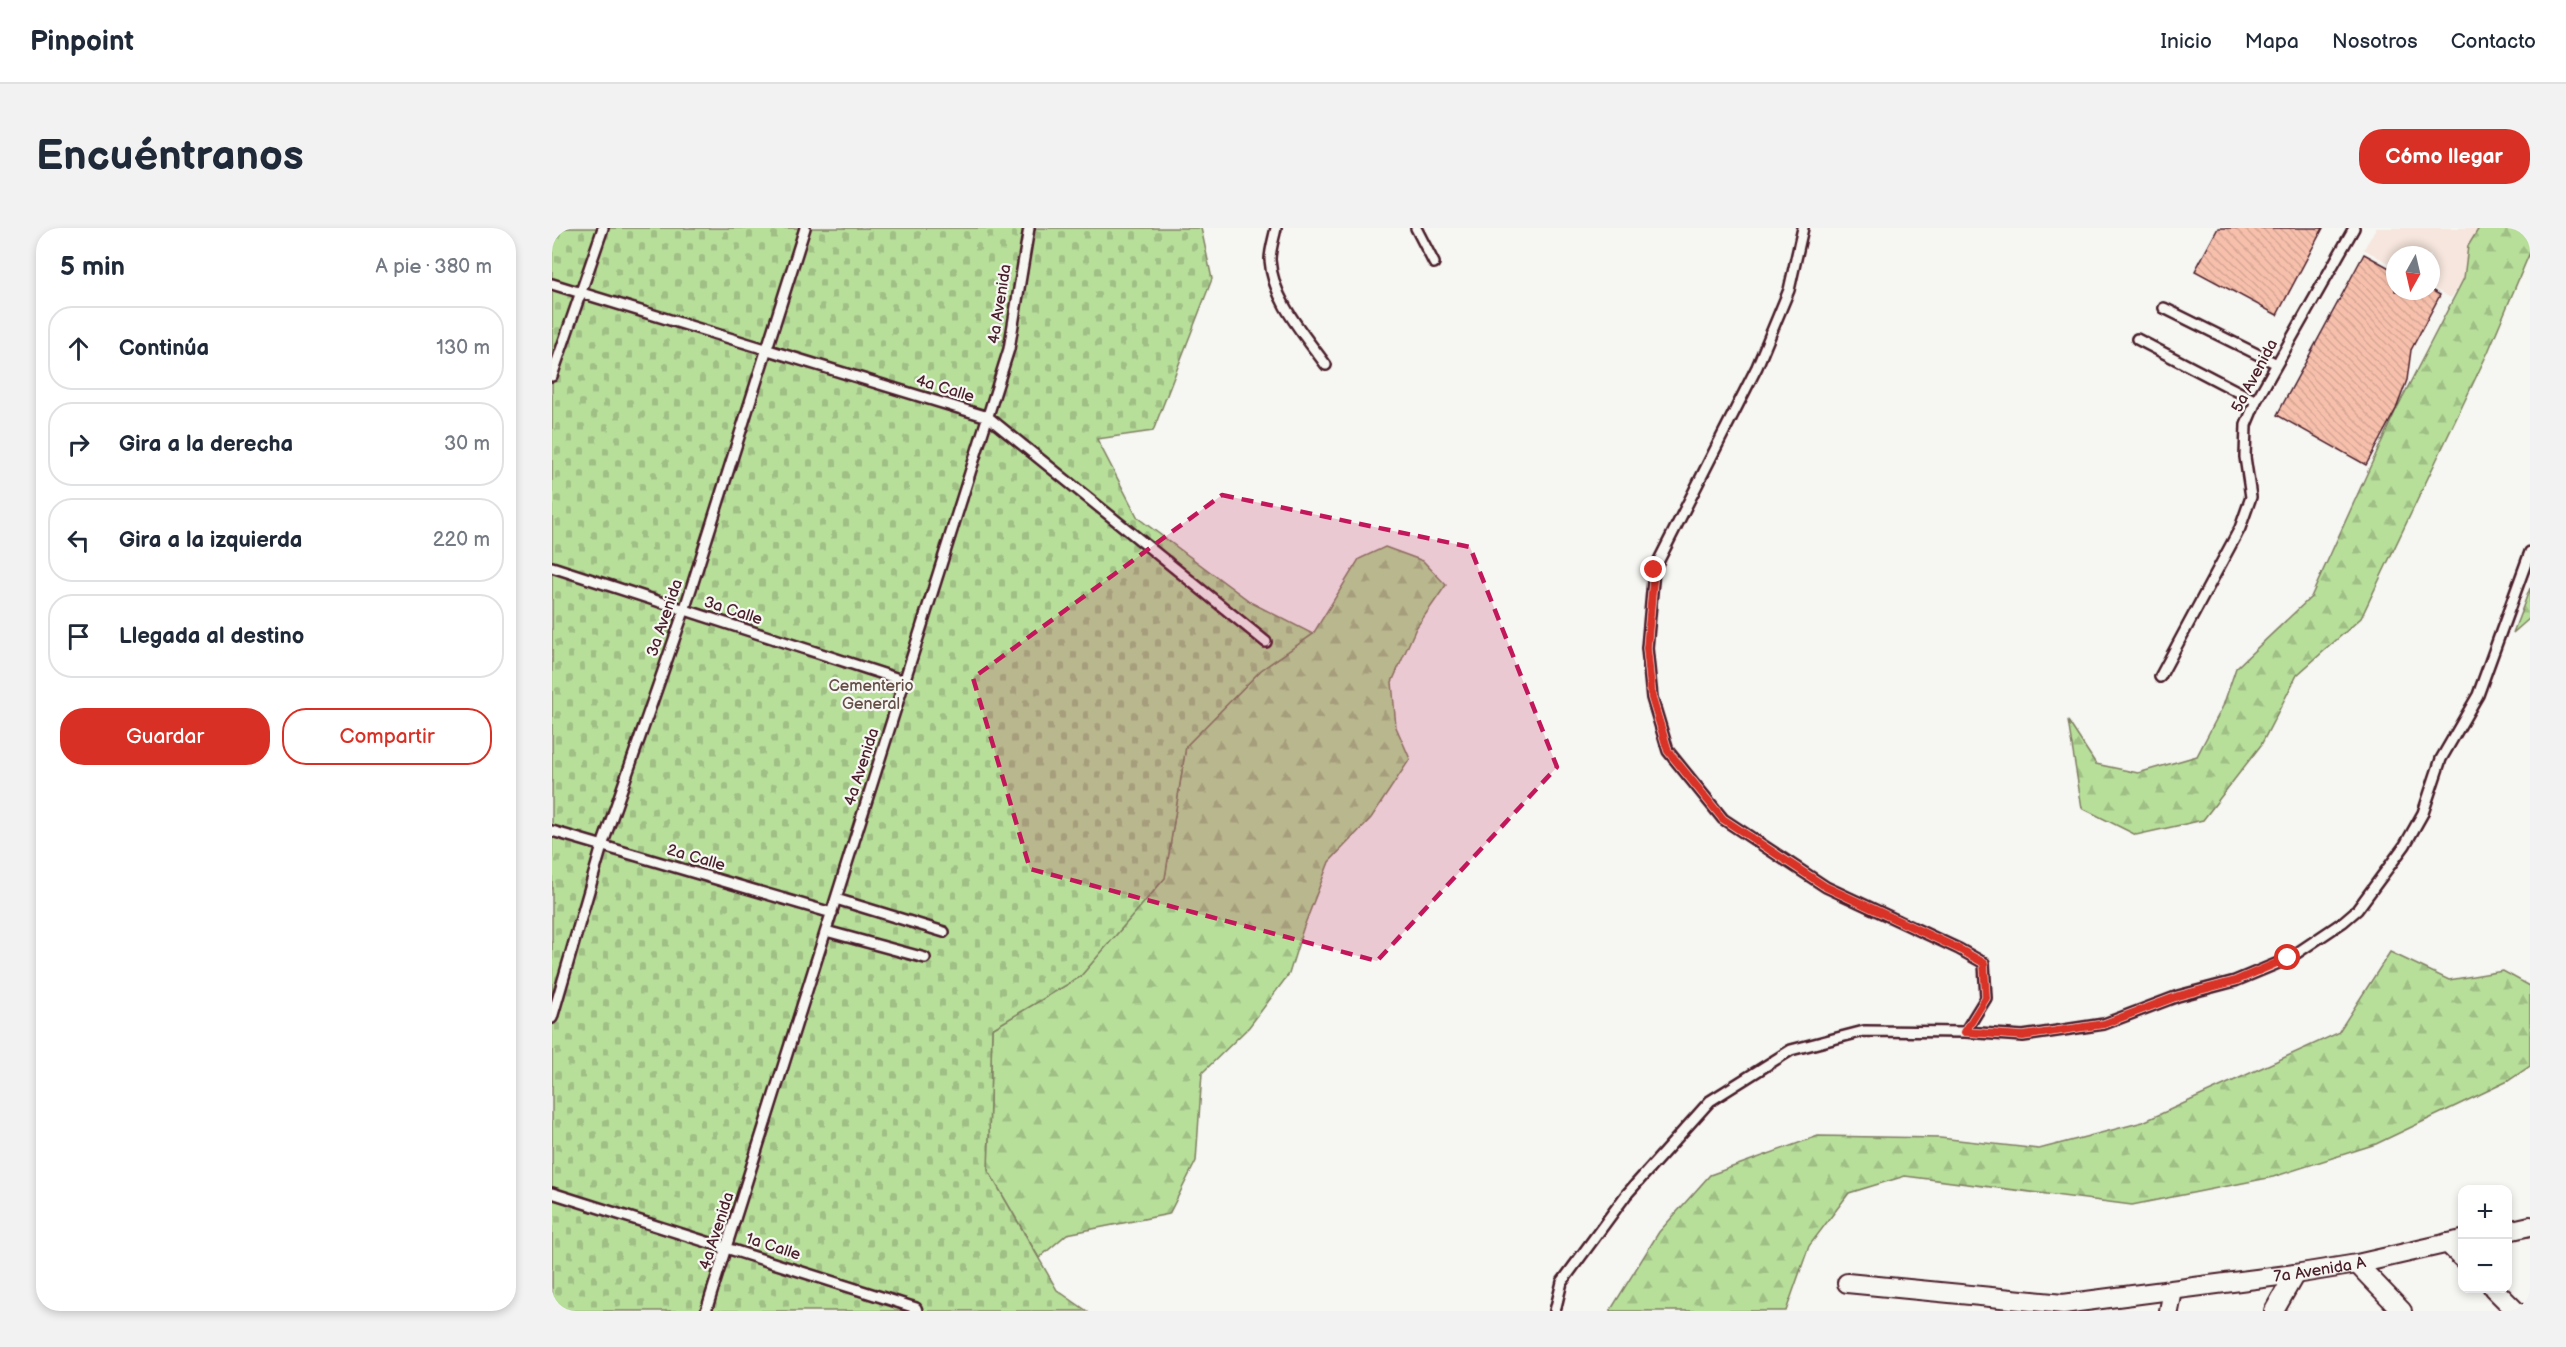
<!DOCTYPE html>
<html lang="es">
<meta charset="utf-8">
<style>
body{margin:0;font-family:"Balsamiq Sans",sans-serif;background:#f2f2f3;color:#1f2937}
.controls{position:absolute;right:18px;bottom:18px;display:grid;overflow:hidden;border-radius:12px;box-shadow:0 3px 9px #0003}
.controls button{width:54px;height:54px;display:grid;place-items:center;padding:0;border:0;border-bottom:2px solid #e0e1e3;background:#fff;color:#1f2937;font:30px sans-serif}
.compass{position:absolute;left:1834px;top:18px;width:54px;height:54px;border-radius:50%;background:#fff;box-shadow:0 3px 9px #0003;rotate:188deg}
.stop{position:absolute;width:18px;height:18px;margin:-14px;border:4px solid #d93025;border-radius:50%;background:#fff}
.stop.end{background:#d93025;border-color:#fff;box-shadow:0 2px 6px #0008}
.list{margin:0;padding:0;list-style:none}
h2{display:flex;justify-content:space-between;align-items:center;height:78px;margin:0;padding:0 24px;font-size:26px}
h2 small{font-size:20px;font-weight:400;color:#747a83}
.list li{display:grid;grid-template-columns:39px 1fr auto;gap:18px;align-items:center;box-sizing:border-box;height:84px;margin:0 12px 12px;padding:0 12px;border:2px solid #e0e1e3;border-radius:24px}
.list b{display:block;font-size:22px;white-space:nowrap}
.list em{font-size:20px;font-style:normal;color:#747a83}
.actions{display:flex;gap:12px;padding:18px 24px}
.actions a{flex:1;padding:14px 0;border:2px solid #d93025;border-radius:24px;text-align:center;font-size:21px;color:#d93025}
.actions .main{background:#d93025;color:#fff}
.icon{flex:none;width:33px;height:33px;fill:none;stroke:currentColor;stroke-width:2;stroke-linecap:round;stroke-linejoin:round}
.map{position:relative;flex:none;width:1978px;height:1083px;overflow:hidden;border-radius:24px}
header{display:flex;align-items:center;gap:36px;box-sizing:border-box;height:84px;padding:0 30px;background:#fff;border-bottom:2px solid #e0e1e3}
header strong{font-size:28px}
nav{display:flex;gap:33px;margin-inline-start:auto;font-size:21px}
.intro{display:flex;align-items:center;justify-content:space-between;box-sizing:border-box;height:144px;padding:0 36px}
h1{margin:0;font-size:42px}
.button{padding:15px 27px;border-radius:24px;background:#d93025;color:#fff;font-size:21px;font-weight:700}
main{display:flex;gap:36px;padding:0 36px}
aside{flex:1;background:#fff;border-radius:24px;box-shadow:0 3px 9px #0003}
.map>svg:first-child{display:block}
.built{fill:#f6e6dd}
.forest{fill:url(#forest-firs);stroke:#807f62;stroke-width:1.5}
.cemetery{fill:url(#cemetery-stones);stroke:#807f62;stroke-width:1.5}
.building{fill:url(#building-back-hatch);stroke:#4a1f2b;stroke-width:1.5}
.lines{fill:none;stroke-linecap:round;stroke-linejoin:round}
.service-casing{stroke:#4a1f2b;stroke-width:14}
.minor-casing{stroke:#4a1f2b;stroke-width:22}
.service{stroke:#f6f6f2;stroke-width:9}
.minor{stroke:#f6f6f2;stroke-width:18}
.route{stroke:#d93025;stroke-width:8}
.marked{fill:#c2185b;fill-opacity:0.2;stroke:#c2185b;stroke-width:4.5;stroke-dasharray:12 8;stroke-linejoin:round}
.labels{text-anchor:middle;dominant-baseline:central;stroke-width:4.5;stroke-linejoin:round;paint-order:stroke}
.street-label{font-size:16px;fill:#4a1f2b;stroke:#f6f6f2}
.park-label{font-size:16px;fill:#654f47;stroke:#f6f6f2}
</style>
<header>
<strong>Pinpoint</strong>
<nav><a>Inicio</a><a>Mapa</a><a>Nosotros</a><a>Contacto</a></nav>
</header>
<div class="intro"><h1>Encuéntranos</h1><a class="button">Cómo llegar</a></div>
<main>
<aside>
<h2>5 min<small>A pie · 380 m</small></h2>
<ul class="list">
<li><svg class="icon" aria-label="ahead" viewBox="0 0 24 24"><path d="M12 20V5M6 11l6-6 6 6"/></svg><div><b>Continúa</b></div><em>130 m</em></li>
<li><svg class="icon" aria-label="right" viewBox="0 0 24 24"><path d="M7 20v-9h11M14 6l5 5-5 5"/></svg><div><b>Gira a la derecha</b></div><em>30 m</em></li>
<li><svg class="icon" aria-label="left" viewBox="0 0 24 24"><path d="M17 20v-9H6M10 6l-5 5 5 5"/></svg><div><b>Gira a la izquierda</b></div><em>220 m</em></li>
<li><svg class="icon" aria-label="arrive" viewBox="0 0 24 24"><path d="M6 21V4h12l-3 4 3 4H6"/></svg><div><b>Llegada al destino</b></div></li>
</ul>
<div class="actions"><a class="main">Guardar</a><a>Compartir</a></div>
</aside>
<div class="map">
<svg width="1978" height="1083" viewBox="0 0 1978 1083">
<defs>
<pattern id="forest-firs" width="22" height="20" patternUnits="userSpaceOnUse" patternTransform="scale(1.5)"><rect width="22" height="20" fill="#b7df9a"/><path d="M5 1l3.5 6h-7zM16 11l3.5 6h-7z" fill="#9fbf85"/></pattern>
<pattern id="cemetery-stones" width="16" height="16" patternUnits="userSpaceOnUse" patternTransform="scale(1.5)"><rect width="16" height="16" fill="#b7df9a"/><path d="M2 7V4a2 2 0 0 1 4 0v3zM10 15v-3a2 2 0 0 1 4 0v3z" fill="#9fbf85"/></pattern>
<pattern id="building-back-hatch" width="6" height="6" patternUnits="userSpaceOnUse" patternTransform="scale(1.5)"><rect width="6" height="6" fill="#f7c0ac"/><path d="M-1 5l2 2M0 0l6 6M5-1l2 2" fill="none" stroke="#d5a594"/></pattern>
</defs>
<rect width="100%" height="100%" fill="#f6f6f2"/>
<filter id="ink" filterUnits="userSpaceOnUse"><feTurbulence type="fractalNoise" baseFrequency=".0167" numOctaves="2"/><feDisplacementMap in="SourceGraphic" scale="12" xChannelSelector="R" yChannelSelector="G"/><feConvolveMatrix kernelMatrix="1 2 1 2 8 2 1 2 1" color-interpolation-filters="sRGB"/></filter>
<g filter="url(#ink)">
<path class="built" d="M1824,0H1927L1916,18L1912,50L1899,70L1879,59V27H1843V39L1812,21Z"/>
<path class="forest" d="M1927,0H1978V24L1936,124L1809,390L1745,447L1709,517L1651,592L1584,607L1530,580L1516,493L1544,536L1586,545L1645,528L1671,478L1684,440L1759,369L1843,184L1912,50L1916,18Z
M833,319L871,333L894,357L864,400L840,454L844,499L858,531L819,590L777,634L751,701L737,746L697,799L650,845L644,933L617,986L515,1006L487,1030L436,942L440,801L528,749L613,650L634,518L709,442L761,406L807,331Z
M1978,360V390L1961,405Z
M1838,724L1897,752L1951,743L1978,758V838L1956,853L1824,916L1721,949L1580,977L1353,948L1297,965L1257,1018L1234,1083H1058L1107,1004L1158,947L1266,908L1388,910L1487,921L1591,894L1786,805Z"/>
<path class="cemetery" d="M0,0H649L660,51L601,203L545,211L586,290L700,375L761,406L709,442L634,518L613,650L528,749L440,801L436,942L505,1062L535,1083H0Z"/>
<path class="building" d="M1666,0H1771L1725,87L1643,43Z
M1812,26L1843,43V63H1881L1888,67L1859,122L1855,152L1844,181L1814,237L1725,187Z"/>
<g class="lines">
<g class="service-casing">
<path id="service" d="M724,0C722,10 718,22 718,32C721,73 751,105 774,137
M864,0L882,35
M0,56L436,189L714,414
M1612,80L1725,136
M1585,111L1704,173
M0,148L51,0
M0,339L353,453
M1608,449L1688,300L1699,269L1693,229L1694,197L1704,173L1802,0
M0,603L280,685
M284,671L392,704
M274,703L373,730
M0,790L50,618L132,383L253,0
M1413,804L1471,808L1552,796L1626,768L1683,753L1736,731L1791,694L1805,682L1853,617L1871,585L1889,531L1926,467L1978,324
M0,965L364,1080L365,1083
M154,1083L457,121L477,0
M1003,1083L1010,1054L1074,967L1158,873L1239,822L1312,803L1413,804L1434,770L1432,735L1407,721L1274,659L1171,591L1116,523L1100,470L1095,420L1102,342L1205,139L1237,62L1251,0"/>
</g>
<g class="minor-casing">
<g id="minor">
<path d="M1956,1003L1978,998"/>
<path d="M1895,1015L1910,1030"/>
<path d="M1805,1036L1850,1083"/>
<path id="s1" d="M1295,1055L1511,1076L1743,1046L1805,1036L1910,1012"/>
<path d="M1941,1060L1964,1083"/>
<path d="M1617,1083L1621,1062"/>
<path d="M1722,1083L1743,1046"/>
</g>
</g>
<use href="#service" class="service"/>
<use href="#minor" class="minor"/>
</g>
</g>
<g class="lines" filter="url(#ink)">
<path class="route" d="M1102,342L1095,420L1100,470L1116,523L1171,591L1274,659L1407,721L1432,735L1434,770L1413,804L1471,808L1552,796L1626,768L1683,753L1736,730"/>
</g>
<path class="marked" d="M670,267L918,319L1005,539L825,733L478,641L421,450Z"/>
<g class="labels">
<g class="street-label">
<text transform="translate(448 76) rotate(-81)">4a Avenida</text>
<text transform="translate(1703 148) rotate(-62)">5a Avenida</text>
<text transform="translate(393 161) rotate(17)">4a Calle</text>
<text transform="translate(181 383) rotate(18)">3a Calle</text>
<text transform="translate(113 390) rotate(-71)">3a Avenida</text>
<text transform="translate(310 539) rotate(-72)">4a Avenida</text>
<text transform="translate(144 630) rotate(16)">2a Calle</text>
<text transform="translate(165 1003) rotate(-72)">4a Avenida</text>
<text transform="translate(221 1019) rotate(18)">1a Calle</text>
<text stroke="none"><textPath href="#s1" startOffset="476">7a Avenida A</textPath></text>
</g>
<g class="park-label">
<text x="319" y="458">Cementerio<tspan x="319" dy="18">General</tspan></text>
</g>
</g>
</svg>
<div class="controls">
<button>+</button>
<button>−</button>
</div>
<svg class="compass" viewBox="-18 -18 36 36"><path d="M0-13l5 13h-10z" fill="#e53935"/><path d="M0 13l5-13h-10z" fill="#747a83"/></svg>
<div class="stop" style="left:1736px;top:730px"></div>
<div class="stop end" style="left:1102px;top:342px"></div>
</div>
</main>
